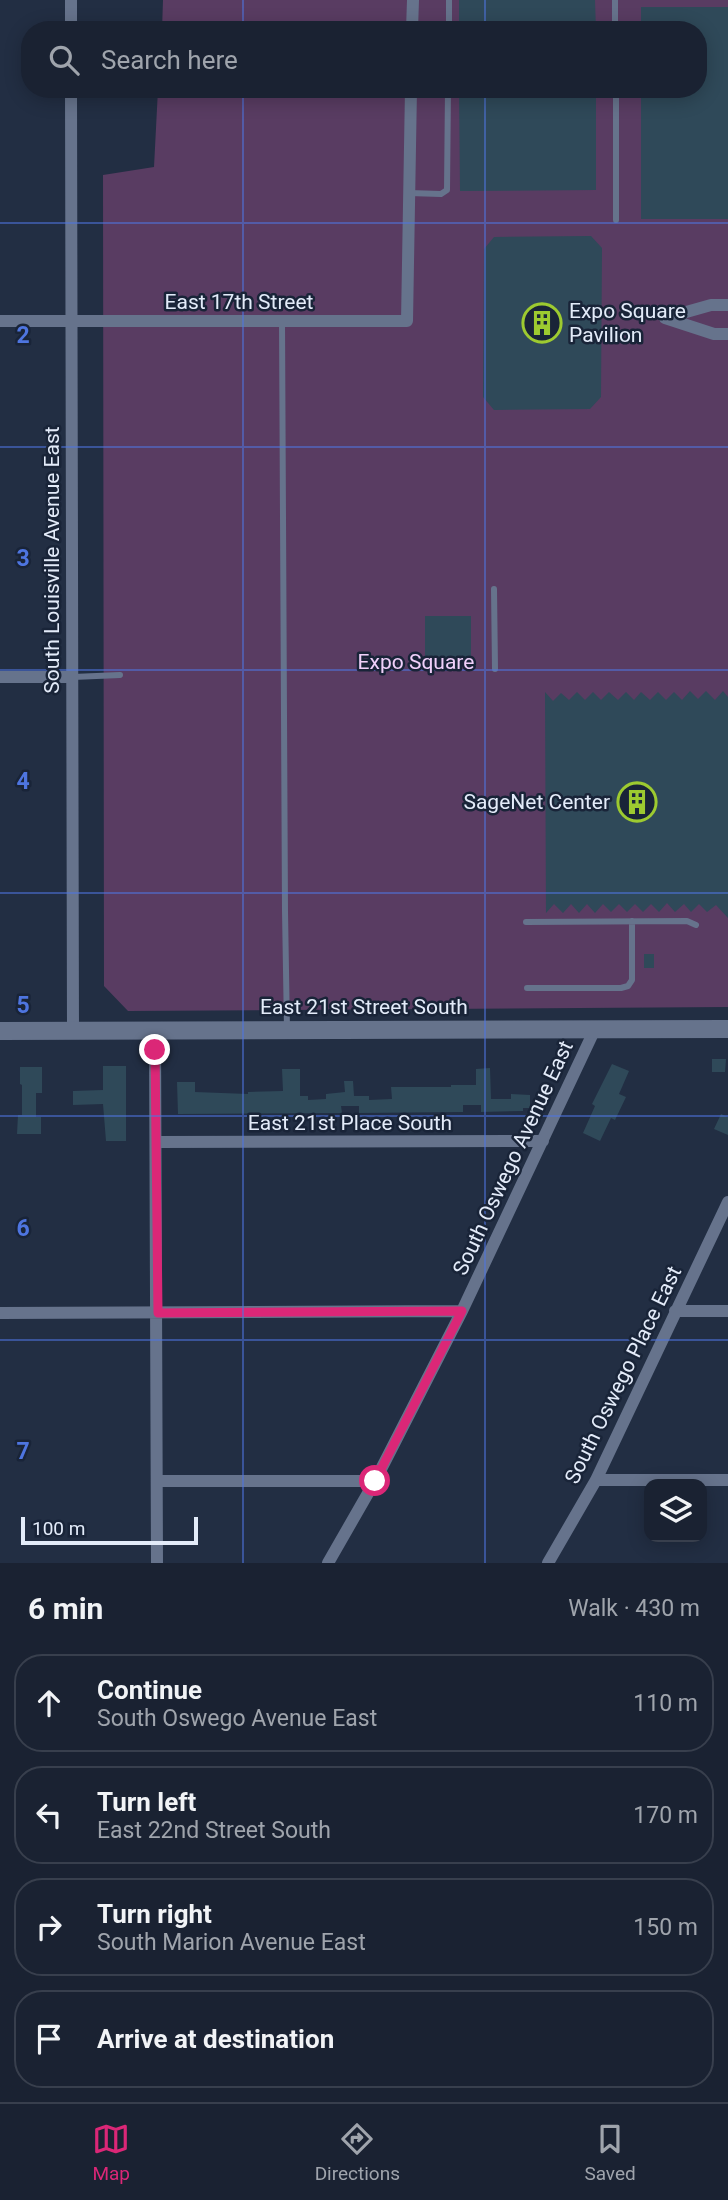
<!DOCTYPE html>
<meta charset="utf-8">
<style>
body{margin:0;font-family:Roboto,sans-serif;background:#272f3e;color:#f1f3f6}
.controls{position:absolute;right:21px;bottom:21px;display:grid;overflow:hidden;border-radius:14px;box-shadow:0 4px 18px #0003}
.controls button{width:63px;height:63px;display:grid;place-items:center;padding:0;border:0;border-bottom:2px solid #383f4d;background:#1a2232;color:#f1f3f6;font:35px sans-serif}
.scale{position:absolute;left:21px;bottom:18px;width:177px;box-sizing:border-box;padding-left:7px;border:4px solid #e3ebf9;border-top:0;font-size:19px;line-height:24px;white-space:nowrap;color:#e3ebf9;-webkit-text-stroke:5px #192438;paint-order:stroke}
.stop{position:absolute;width:21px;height:21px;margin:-16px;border:5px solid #db2777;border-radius:50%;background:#fff}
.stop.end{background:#db2777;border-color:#fff;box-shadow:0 2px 7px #0008}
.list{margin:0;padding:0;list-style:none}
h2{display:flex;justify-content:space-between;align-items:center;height:91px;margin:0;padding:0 28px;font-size:30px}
h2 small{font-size:23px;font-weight:400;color:#9fa4ac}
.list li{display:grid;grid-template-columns:46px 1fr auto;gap:21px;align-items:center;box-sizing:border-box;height:98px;margin:0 14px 14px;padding:0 14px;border:2px solid #383f4d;border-radius:28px}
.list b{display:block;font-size:26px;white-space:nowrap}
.list p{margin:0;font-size:23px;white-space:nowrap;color:#9fa4ac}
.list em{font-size:23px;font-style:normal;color:#9fa4ac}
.icon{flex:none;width:38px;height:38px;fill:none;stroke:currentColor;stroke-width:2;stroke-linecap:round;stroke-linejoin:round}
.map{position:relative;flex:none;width:728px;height:1563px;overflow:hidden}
.search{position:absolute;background:#1a2232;box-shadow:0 4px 18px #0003;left:21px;right:21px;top:21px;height:77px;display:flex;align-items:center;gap:18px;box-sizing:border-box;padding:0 24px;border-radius:28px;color:#9fa4ac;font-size:26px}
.sheet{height:539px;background:#1a2232}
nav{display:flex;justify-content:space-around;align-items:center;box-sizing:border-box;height:98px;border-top:2px solid #383f4d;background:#1a2232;font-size:19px;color:#9fa4ac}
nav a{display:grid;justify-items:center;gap:4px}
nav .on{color:#db2777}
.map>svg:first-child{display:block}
.green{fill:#593c62}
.building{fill:#2f4959}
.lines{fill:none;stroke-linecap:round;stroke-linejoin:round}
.lane{stroke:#66738c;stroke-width:6}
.street{stroke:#66738c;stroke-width:12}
.secondary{stroke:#66738c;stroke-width:18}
.route{stroke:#db2777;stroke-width:9}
.grid{fill:none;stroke:#4e75e0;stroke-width:2;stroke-opacity:0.55}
.labels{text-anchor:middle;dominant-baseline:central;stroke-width:5;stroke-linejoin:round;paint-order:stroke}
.street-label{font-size:21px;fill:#e3ebf9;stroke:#192438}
.poi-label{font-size:21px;fill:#e3ebf9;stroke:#192438;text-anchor:start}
.park-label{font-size:21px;fill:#f0d0fa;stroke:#192438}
.grid-label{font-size:23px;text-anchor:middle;font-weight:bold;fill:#4e75e0;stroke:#192438;stroke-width:5;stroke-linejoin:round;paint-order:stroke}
</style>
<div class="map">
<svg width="728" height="1563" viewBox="0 0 728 1563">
<rect width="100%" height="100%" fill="#222e43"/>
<path class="green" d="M163,0H728V1007L128,1011L104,986L103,175L154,167L158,89H698V30H162Z"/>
<path class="building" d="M459,0H595L596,30H459Z
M641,7H728V219H641V89H698V30H641Z
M459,89H596V190L460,191Z
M591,236L602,248L601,397L590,409L494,410L483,397L484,249L494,237Z
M425,616H471V657H425Z
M690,691L698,699L706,691L715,700L723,691L728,697V918L716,905L707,912L699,904L691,912L684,904L675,912L667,903L659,912L651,904L643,912L635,904L627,912L619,904L611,912L603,904L595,913L587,904L579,913L571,904L563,913L554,904L546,913L545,692L553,701L561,693L569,700L577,692L585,700L593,692L601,700L609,692L618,700L626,692L634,700L641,692L650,700L658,692L666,700L674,692L682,700Z
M644,954H654V968H644Z
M712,1059H726L725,1072H712Z
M612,1064L629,1071L619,1094L626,1097L615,1120L611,1118L600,1141L583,1133L595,1106L592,1104Z
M103,1066H126V1141H106L103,1104L73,1105V1091L103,1090Z
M20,1067H42V1093H36V1117H41V1134H17L18,1115H22V1085L20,1084Z
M490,1068L491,1099H511V1094L530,1095V1108H523V1111L481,1112V1105H463V1112L359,1113V1106H341L342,1113L178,1114L177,1082H195V1092L248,1094V1092L283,1091L282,1069H300V1096H308V1100L326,1099V1094L345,1092L344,1081H353L354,1096H369V1100L392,1099L391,1087H451V1085H476V1069Z
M721,1114L728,1117V1135L714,1129Z"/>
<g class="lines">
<path class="lane" d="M615,0V30
M449,30V0
M616,89V220
M409,193L441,194L447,190L448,89
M282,321L285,911L287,1030
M494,589L495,669
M73,677L120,675
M526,922L687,921L696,925
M527,988H621L628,986L632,980V921"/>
<path class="street" d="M71,0V30
M412,30L413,0
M71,89L73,1031
M665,318L714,334H728
M665,318L711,305H728
M0,321H407L411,89
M0,677H72
M155,1031L157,1563
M156,1142L543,1141
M675,1311H728
M0,1313L462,1311
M596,1480H728
M157,1481H375
M328,1563L375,1481L462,1311L595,1029
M548,1563L596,1480L728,1202"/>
<path class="secondary" d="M0,1031L728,1029"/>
</g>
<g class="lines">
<path class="route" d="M155,1050L158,1313L462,1311L375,1481"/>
</g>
<path class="grid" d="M243,0V30M485,0V30M243,89V1563M485,89V1563M0,223H728M0,447H728M0,670H728M0,893H728M0,1116H728M0,1340H728"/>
<defs>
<g id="building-ring" transform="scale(2.0125)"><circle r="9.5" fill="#192438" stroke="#9dca30" stroke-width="1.5"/><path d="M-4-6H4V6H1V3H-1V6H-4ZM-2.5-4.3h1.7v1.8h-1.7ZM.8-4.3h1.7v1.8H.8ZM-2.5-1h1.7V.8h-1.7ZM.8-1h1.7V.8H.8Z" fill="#9dca30"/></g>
</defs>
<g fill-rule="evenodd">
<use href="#building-ring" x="542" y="323"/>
<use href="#building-ring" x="637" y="802"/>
</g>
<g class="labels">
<g class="street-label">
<text x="239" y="302">East 17th Street</text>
<text transform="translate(52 560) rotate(-90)">South Louisville Avenue East</text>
<text x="364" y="1007">East 21st Street South</text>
<text x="350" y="1123">East 21st Place South</text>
<text transform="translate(513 1158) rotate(-65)">South Oswego Avenue East</text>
<text transform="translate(623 1375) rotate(-64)">South Oswego Place East</text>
</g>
<g class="poi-label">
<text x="569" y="311">Expo Square<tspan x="569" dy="24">Pavilion</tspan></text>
<text x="610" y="802" text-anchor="end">SageNet Center</text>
</g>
<g class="park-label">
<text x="416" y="662">Expo Square</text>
</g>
</g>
<g class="grid-label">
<text x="23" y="343">2</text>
<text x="23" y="566">3</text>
<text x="23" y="789">4</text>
<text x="23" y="1013">5</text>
<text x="23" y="1236">6</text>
<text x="23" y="1459">7</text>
</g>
</svg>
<div class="controls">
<button><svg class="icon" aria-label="layers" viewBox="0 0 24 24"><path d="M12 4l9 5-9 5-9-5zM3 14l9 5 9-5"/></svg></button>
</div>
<div class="scale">100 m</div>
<div class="stop" style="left:375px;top:1481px"></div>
<div class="stop end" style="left:155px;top:1050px"></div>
<div class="search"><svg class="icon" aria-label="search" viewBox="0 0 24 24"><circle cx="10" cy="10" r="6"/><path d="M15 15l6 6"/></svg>Search here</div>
</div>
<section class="sheet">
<h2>6 min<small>Walk · 430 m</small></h2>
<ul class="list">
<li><svg class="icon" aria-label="ahead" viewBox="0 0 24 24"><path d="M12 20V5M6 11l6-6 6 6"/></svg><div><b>Continue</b><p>South Oswego Avenue East</p></div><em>110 m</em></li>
<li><svg class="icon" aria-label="left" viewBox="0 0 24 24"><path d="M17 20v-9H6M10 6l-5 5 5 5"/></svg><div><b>Turn left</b><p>East 22nd Street South</p></div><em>170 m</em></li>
<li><svg class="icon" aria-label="right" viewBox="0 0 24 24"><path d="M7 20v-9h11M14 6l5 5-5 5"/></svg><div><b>Turn right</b><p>South Marion Avenue East</p></div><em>150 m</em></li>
<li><svg class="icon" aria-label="arrive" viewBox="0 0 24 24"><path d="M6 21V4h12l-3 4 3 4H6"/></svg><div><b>Arrive at destination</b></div></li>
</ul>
</section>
<nav>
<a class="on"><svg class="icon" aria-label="map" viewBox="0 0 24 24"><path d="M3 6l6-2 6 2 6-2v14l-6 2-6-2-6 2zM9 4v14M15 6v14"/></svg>Map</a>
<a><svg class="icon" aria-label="directions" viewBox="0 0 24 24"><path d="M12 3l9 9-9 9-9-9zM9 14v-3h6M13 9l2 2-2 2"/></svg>Directions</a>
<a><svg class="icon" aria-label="saved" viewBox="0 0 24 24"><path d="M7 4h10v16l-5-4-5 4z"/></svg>Saved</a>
</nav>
